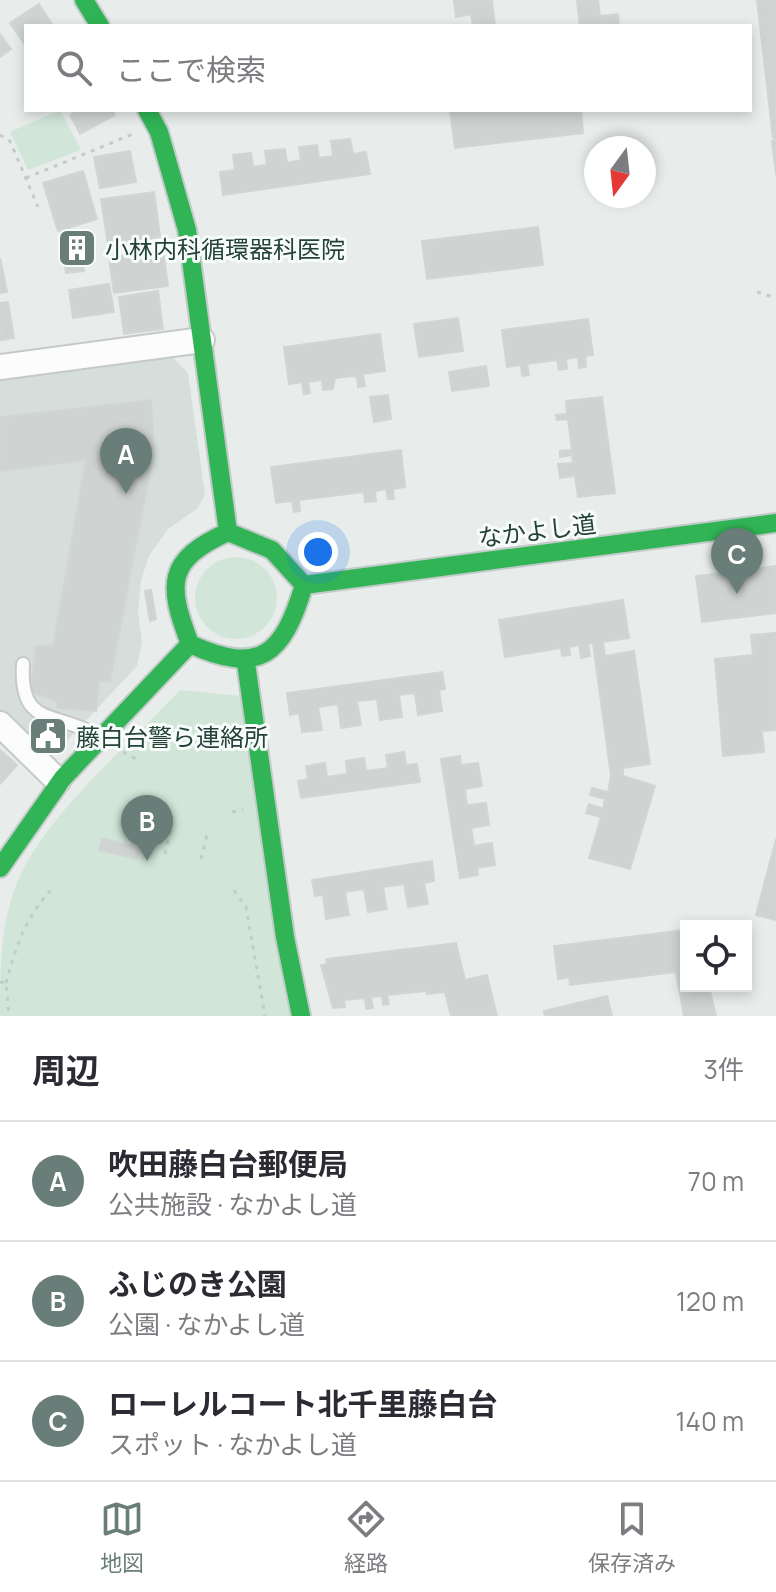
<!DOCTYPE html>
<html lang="ja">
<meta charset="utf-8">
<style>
body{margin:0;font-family:Manrope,"Noto Sans JP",sans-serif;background:#f7f7f7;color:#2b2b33}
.controls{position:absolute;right:24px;bottom:24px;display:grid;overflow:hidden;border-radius:0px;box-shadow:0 4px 12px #0003}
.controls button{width:72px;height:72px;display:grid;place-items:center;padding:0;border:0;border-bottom:2px solid #e1e1e2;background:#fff;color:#2b2b33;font:40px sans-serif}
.compass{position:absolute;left:584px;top:136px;width:72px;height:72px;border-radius:50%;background:#fff;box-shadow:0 4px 12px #0003;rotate:195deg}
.you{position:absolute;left:318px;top:552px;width:28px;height:28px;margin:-20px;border:6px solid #fff;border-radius:50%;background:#1a73e8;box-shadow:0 0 0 12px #1a73e833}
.badge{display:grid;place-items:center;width:52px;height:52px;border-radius:50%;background:#697e78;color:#fff;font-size:26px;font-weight:700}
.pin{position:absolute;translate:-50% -66px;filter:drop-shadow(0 2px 4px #0008)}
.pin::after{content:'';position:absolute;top:42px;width:28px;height:24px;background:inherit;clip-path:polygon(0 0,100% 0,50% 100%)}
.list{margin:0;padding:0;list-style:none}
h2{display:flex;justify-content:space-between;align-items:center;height:104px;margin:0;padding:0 32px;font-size:34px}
h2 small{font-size:26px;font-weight:400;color:#7c7c81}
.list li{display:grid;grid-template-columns:52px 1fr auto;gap:24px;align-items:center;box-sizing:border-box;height:120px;padding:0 32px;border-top:2px solid #e1e1e2}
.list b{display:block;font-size:30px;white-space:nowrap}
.list p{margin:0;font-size:26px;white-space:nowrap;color:#7c7c81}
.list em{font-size:26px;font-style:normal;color:#7c7c81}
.icon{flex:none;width:44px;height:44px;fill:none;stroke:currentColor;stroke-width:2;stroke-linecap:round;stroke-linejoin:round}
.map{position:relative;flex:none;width:776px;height:1016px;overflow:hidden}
.search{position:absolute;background:#fff;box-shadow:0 4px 12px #0003;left:24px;right:24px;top:24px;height:88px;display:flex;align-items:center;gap:20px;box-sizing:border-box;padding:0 28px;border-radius:0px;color:#7c7c81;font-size:30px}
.sheet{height:464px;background:#fff}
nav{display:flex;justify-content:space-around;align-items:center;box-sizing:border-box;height:112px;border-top:2px solid #e1e1e2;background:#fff;font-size:22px;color:#7c7c81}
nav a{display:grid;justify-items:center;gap:4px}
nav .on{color:#697e78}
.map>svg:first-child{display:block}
.built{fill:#d6dedb}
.green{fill:#d1e6d8}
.building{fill:#cfd4d2;stroke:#d1d6d4;stroke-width:2}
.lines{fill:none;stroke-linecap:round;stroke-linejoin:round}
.lane-casing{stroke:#c5cac8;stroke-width:16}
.street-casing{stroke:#c5cac8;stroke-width:28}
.fast-casing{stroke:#c3cbc8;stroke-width:22}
.path{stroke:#c3ccca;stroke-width:3;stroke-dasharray:4 6;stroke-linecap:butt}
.lane{stroke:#fcfcfc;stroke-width:12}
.street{stroke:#fcfcfc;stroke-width:24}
.fast{stroke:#30b455;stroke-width:18}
.labels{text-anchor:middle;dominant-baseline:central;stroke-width:6;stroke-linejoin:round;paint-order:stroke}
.poi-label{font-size:24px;fill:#24423a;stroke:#f7fbf9;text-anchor:start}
.street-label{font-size:24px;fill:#24423a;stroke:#f7fbf9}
</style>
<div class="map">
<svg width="776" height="1016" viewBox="0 0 776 1016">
<rect width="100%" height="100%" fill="#e8edeb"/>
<path class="built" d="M168,352L188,373L205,495L197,509L168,529L149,556L141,580L138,612L142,642L137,666L63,745L38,752L0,714V375Z"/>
<path class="green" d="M60,110L81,150L28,170L10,132Z
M195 598a41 41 0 1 1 82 0a41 41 0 1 1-82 0Z
M180,690L242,696L291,1016H0C0,973 0,929 15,888C39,821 130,743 180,690Z"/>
<path class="building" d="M454,0H492L495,26H473L471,14L456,17Z
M577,0H598L600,16L618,14L619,26H580Z
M757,0H776V138H773Z
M39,4L53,26H26L25,45L10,23Z
M0,34L11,49L0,57Z
M79,110H112L115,115L80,134L70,115Z
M450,110H581L583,133L455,148Z
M350,139L353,154L366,152L370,174L223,195L220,172L235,170L233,155L251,153L253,167L267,165L265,151L285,149L287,163L301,160L299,147L317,145L319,158L333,156L331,141Z
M776,140V175L772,141Z
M130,151L136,182L100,188L94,157Z
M83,171L97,219L58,231L43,183Z
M154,192L160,237L108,245L101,199Z
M538,227L543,265L427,279L422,241Z
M76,232V238L89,236L92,258L82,259L84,271L66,273L60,234Z
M163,250L168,286L114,293L109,258Z
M0,258L7,292L0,293Z
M109,284L114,312L73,318L69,290Z
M158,291L163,329L124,334L119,297Z
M8,302L14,338L1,340L0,303Z
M458,318L463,351L419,357L414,324Z
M588,319L593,355L585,356L586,367L579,368L578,357L566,359L567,369L559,370L557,360L527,364L529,375L522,376L521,365L507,367L502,330Z
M380,334L385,371L363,374L365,386L358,387L357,377L353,376L335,378L333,389L323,390L322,380L308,382L310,393L304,394L302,382L289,384L284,347Z
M486,366L489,386L452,391L449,372Z
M388,395L391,419L374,422L370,397Z
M602,397L615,493L578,497L575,476L560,478L558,464L573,463L572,455L560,457V451L572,450L568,419L557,420L556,415L567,414L566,401Z
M151,400L154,450L110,681H99L96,711L57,708V701L30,692L36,646H53L86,460L0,471V417Z
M401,450L405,487L393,489L394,499H388L386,489L375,491L376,501L365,502L364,492L299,500L300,511L294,512L292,501L276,503L271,467Z
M776,566V613L702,622L696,576Z
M151,590L156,619L150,621L145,591Z
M623,600L629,638L603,642L605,656L634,651L650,764L623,768V776L655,786L630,869L589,858L601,817L586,813L589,804L603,809L605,799L590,795L592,788L608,792L611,776L593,643L588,644L590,656L581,658L579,645L569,647L570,655L562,656L561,648L505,657L499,620Z
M776,633V730L762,731L764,752L723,756L715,659L753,655L751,635Z
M442,672L445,689L439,690L442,711L418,715L415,693L399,695L402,717L380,720L377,699L357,701L361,725L341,728L338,704L318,707L322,730L302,732L299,713L290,715L287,693Z
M45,727L57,736L51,744L39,736Z
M0,750L17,765L0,784Z
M404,752L406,765L417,764L420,782L301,798L298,781L308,779L306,766L325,763L327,777L347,774L346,761L364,758L366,771L388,768L386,755Z
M460,756L461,765L478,763L482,786L465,789L467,805L486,803L489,825L471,828L474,846L492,843L495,865L477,868L478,875L460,878L441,759Z
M102,838L140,848L137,859L99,850Z
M776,839V920L756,915Z
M432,861L434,881L424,883L428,904L408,907L404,884L383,887L387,909L368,912L364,889L345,892L349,915L326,919L323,895L315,896L312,880Z
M686,930V971H682L686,993L709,987L716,1016H684L676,972L570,985L569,977L558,979L554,946Z
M456,943L465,980L487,975L497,1016H451L445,992L427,994L426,991L387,995L389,1004L383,1005L382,996L371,997L373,1008L366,1009L365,998L344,1000L345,1007L333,1008L321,965L327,964L326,959Z
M607,996L612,1016H545L544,1011Z"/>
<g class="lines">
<g class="lane-casing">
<path id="lane" d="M23,664C19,730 58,710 97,736"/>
</g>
<g class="street-casing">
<path id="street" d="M0,367L202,340
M0,724L58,781"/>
</g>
<g class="fast-casing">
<path id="fast" d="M84,0L100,26
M147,110L159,132L187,230L228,532
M228,532L272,550L304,585C283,655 260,676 190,644C167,584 166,560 228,532Z
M304,585L776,523
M246,663L285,937L301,1016
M0,868L63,778L190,644"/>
</g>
<path class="path" d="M0,135L10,141L38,207
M26,178L133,134
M757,292L776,298
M123,752L138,760
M232,812L243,810
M165,854L172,823
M201,859L208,831
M234,890L246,907L265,1016
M0,982L6,983L9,1016
M6,983C16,946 26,916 53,888"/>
<use href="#lane" class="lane"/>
<use href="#street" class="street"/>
<use href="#fast" class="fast"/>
</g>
<defs>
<g id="building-square" transform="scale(2)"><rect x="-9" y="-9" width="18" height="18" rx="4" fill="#697e78" stroke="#f7fbf9"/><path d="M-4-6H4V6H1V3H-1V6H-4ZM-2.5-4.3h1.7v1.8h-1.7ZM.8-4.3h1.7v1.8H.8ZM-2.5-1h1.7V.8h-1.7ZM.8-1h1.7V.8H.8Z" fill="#fff"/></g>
<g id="civic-square" transform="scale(2)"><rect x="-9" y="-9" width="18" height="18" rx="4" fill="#697e78" stroke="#f7fbf9"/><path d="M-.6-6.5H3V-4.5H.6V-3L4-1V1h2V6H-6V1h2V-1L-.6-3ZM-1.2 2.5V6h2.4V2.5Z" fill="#fff"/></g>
</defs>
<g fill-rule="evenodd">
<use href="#building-square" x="77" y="248"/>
<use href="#civic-square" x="48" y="736"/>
</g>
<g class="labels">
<g class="poi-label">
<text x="105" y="248">小林内科循環器科医院</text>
<text x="76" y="736">藤白台警ら連絡所</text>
</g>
<g class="street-label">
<text transform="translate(537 530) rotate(-7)">なかよし道</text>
</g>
</g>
</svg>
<div class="controls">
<button><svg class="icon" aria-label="locate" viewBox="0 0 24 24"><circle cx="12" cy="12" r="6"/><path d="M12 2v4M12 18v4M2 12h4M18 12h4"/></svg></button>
</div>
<svg class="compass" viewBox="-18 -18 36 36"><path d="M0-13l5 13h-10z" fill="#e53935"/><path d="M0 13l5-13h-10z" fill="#7c7c81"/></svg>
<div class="you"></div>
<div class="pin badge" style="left:126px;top:494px">A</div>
<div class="pin badge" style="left:147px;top:861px">B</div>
<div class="pin badge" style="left:737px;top:594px">C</div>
<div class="search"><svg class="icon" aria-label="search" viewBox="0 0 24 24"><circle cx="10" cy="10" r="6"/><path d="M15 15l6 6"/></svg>ここで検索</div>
</div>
<section class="sheet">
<h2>周辺<small>3件</small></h2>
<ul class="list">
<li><span class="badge">A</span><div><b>吹田藤白台郵便局</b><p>公共施設 · なかよし道</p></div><em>70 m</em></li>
<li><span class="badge">B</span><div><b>ふじのき公園</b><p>公園 · なかよし道</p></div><em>120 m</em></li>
<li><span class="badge">C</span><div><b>ローレルコート北千里藤白台</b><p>スポット · なかよし道</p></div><em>140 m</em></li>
</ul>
</section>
<nav>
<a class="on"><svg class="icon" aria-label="map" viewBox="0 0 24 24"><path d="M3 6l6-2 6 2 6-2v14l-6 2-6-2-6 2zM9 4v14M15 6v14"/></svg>地図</a>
<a><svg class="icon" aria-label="directions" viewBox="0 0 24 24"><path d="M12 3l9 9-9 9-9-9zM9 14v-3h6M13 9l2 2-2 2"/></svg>経路</a>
<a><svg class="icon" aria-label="saved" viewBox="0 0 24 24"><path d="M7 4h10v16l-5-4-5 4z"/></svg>保存済み</a>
</nav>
